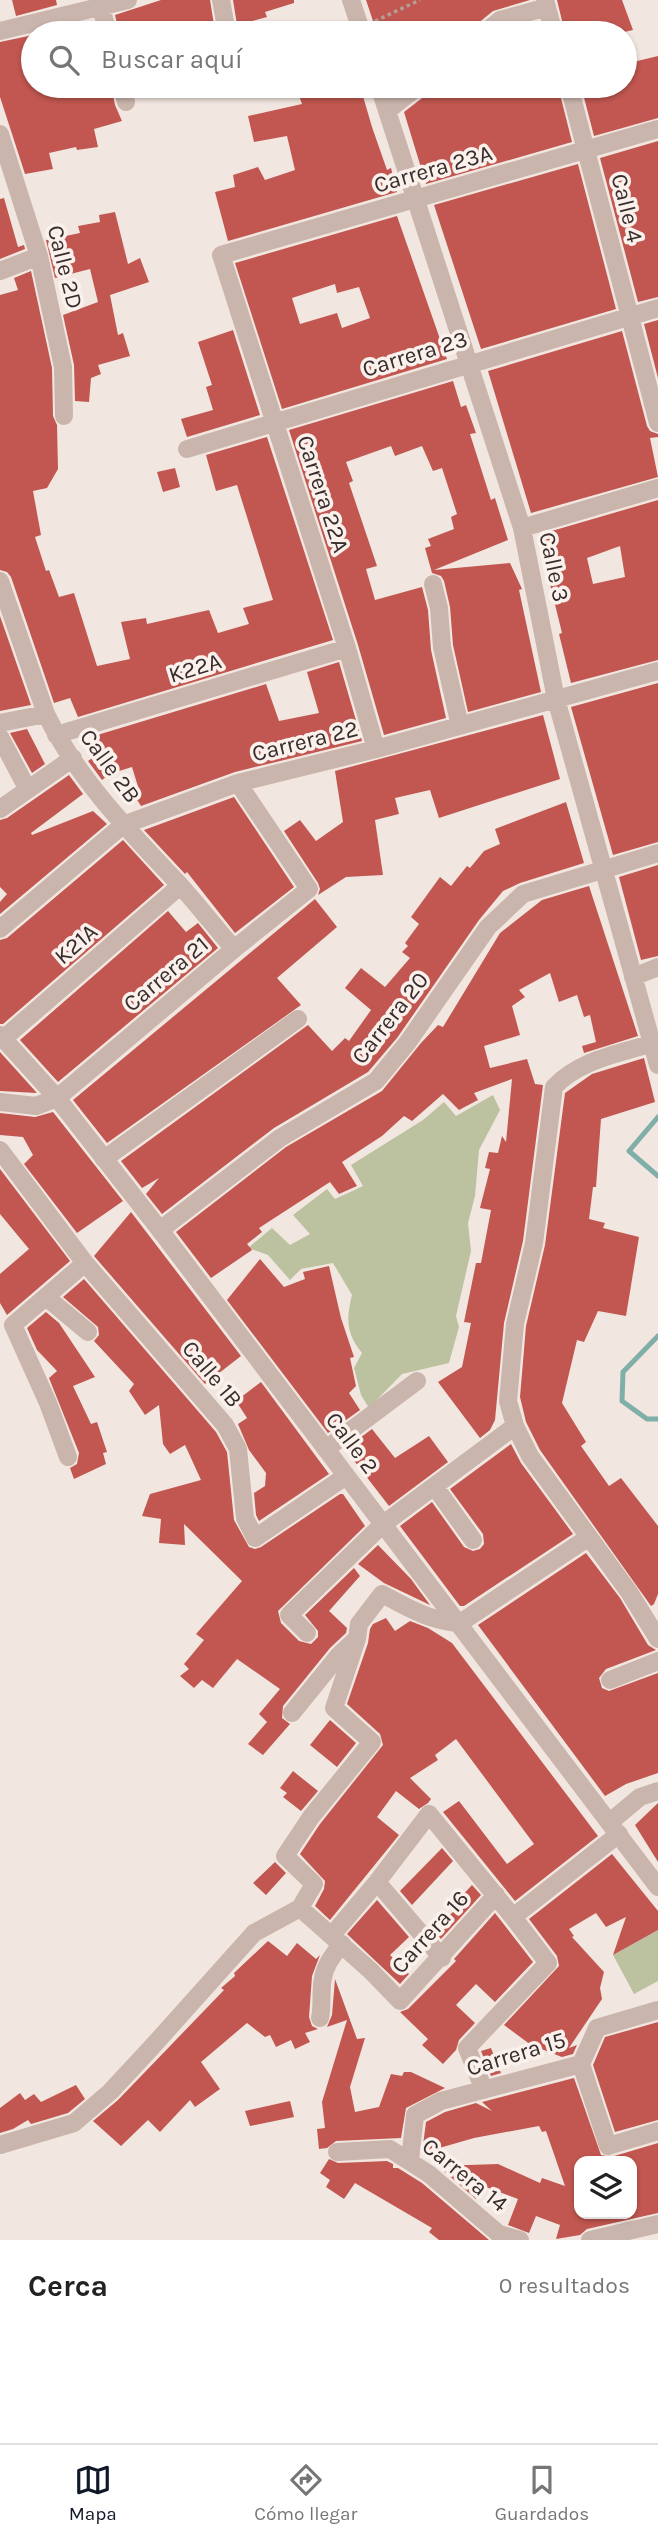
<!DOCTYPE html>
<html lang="es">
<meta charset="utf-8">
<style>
body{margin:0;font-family:Karla,sans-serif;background:#f6f6f6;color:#222}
.controls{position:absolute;right:21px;bottom:21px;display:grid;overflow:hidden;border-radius:14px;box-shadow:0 2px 5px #0004}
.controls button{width:63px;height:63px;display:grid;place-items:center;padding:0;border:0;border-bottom:2px solid #e0e0e0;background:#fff;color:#222;font:35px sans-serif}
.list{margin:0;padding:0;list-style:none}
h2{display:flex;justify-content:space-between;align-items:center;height:91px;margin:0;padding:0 28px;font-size:30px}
h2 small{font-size:23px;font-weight:400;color:#767676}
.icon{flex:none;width:38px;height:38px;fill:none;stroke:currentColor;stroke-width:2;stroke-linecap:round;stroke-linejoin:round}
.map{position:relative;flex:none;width:658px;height:2240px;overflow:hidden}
.search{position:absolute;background:#fff;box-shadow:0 2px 5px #0004;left:21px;right:21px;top:21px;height:77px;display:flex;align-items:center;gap:18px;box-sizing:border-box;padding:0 24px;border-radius:38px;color:#767676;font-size:26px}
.sheet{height:203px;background:#fff}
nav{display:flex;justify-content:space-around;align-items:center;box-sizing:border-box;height:98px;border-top:2px solid #e0e0e0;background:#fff;font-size:19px;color:#767676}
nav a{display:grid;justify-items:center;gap:4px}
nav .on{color:#111827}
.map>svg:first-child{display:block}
.green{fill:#bcc1a0}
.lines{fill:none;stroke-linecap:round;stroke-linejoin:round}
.stream{stroke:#80aea8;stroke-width:5}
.building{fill:#c15750;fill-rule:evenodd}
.path{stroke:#b69e96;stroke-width:3.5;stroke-dasharray:3.5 3.5;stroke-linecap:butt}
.minor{stroke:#cab5ac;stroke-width:18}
.tertiary{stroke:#cab5ac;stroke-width:18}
.labels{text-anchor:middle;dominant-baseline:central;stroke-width:7;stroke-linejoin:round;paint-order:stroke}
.street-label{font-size:23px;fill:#392d2b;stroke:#faf1ed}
</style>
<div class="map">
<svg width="658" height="2240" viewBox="0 0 658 2240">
<rect width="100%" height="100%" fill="#f2e7e0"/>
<path class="green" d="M493,1095L500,1110L479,1150L475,1196L468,1223L471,1251L456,1316L459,1327L449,1363L402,1374L369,1408L361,1395L354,1368L362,1353C346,1333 346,1319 352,1295L333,1263L301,1269L290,1280L268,1255L248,1248L272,1228L290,1245L310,1234L293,1215L327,1189L335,1199L363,1186L351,1165L423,1120L444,1102L456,1116Z
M658,1930V1981L634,1994L613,1955Z"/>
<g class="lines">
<path class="stream" d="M658,1117L629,1151L658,1176
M658,1336L623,1372L622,1401L647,1419H658"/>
</g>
<path class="building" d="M12,0H56L57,5L16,16Z
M161,0H210L215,31L207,33H119L115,15Z
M233,0H294V3L265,12L267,17L237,25Z
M366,0H530L493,11L476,25L473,33H377Z
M557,0H622L633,30L620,33H565Z
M539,21L542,33H502L505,30Z
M33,35V86H111L115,105L122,121L94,129L98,147L77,150L76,147L49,153L53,169L25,174L0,97V42Z
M658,56V118L594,136L581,86H625V64Z
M302,86H360L372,127L387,170L391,168L397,192L228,241L215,192L235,187L233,175L258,167L265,180L295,170L287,136L254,142L248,116L302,104L298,93L304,91Z
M430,86H558L572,142L426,184L404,112L426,95Z
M658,141V297L638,302L600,158Z
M578,164L616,309L481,349L434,205Z
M4,198L18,247L24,245L25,249L0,259V199Z
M115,212L128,264L140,258L149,282L110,295L118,335L123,333L130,356L98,365L101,374L91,378L89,402L75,401L74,365L63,315L98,302L90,269L55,278L46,240L80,233L78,226L100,222L99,215Z
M397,216L447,359L282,409L235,263ZM335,284L337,293L359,287L370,318L342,328L337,313L300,324L292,298Z
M31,271L52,368L53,416L57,425L58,469L47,488L33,491L41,535L35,537L46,571L49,570L59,597L74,593L97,666L130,659L121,622L146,618L147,624L209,610L218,633L249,624L243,608L273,600L237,485L216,491L206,455L267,437L333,640L78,717L70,698L54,703L11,577L7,572L0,570V295L18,290L14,278Z
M658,320V378L644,324Z
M233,330L260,415L187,437L181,419L213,410L206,387L212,385L198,342Z
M622,331L647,426L650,431L658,434V437L650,438L658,477L531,513L488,371Z
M453,381L461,407L466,405L476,433L470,434L491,500L495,498L508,540L434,570L510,563L522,589L519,590L541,692L468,712L453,645L450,607L444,581L441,576L432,573L425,548L431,546L428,539L454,529L451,517L457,514L442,468L433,471L422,446L395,456L391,446L346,462L353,481L349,483L377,566L366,569L375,600L422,587L428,610L431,650L446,718L384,735L358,645L289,430Z
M175,468L180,487L163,492L157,472Z
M658,500V660L571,683L559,634L562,633L538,535ZM620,546L625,577L593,584L587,558Z
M0,616L31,705L0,711Z
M339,662L362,741L235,772L141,806L134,795L140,793L132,767L119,771L118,768L102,780L88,761L101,752L94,744L96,742L94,736L266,684L279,721L319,713L307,672Z
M658,683V842L613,855L571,707Z
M543,715L560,779L439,818L430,790L395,798L399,814L375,820L383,875L346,877L318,895L320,889L318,883L284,831L300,820L316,841L343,822L335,771Z
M27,729L45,764L32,773L10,733Z
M69,775L83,794L31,833L32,835L93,811L107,824L0,914V902L7,894L0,887V820L7,818Z
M234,797L294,887L235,933L187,872L185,874L144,830Z
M566,802L584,863L520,883L503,891L479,920L397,1038L368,1072L274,1128L162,1214L146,1194L159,1178L142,1188L121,1161L308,1025L332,1051L345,1038L349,1041L371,1010L345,988L361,968L385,987L410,958L402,952L408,946L405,943L419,924L411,917L440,877L451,886L467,866L470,868L484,851L500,844L495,829Z
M123,840L164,885L3,1024H0V940L7,938Z
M658,865V956L641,960L619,877Z
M589,886L638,1036L584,1053L582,1046L596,1042L590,1015L584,1017L577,995L559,1002L550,973L519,990L525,997L512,1006L520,1035L484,1046L490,1068L527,1059L535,1084L543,1085L523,1241L504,1323L495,1420L490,1430L480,1438L438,1382L462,1367L471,1323L464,1322L476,1263H481L491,1210L480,1208L490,1169L485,1168L489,1152L498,1153L502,1136L506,1142L512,1079L474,1093L478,1100L459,1110L443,1094L412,1121L404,1116L382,1136L342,1162L357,1186L339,1194L330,1182L259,1228L262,1232L247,1244L252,1250L211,1278L176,1232L286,1147L382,1091L421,1043L438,1025L443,1027L500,933L542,900Z
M315,899L337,927L277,978L301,1005L107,1143L73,1100Z
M168,911L186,932L198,923L218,948L58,1082L20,1040Z
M0,1052L37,1093L0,1091Z
M644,1058L655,1102L601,1119L596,1187H593L589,1219L605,1223L603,1228L639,1237L626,1316L598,1311L584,1342L577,1340L562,1403L586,1442L581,1446L609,1486L621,1478L658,1526V1594L654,1604L651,1606L540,1450L526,1422L520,1397L526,1326L545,1245L565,1093L592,1074Z
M53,1112L123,1201L77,1233L24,1164L33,1155L23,1137L0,1135V1113L35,1117Z
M0,1169L70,1261L7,1315L0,1303V1274L29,1249L0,1214Z
M131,1212L241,1356L205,1384L94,1256Z
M260,1259L284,1287L305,1279L303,1272L329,1266L341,1318L354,1357L350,1358L356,1386L349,1393L360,1410L328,1433L227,1300Z
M84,1279L216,1432L227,1452L234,1520L249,1547L255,1549L261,1547L340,1494H343L365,1526L278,1611L281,1623L299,1641L311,1644L318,1637V1631L305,1615L354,1568L360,1576L329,1611L347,1628L346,1633L330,1648L283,1706L282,1718L290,1724L263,1755L248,1744L267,1722L259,1714L280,1689L237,1659L213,1688L202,1680L194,1688L180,1676L189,1669L184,1664L204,1640L196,1634L242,1581L184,1524L185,1545L159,1543L161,1519L142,1516L150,1494L201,1480L185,1445L170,1454L163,1444L159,1405L145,1415L129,1391L134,1384L94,1341L99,1335L98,1327L63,1297Z
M46,1312L59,1323L95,1377L73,1386L91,1424L97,1422L107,1452L103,1453L106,1464L74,1479L70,1468L77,1464L79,1453L49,1378L57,1371L37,1350L27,1328Z
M261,1382L329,1474L259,1521L256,1515L254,1493L265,1486L266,1473L249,1450L238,1424L247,1418L236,1401Z
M372,1429L395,1458L429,1436L448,1462L389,1506L345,1449Z
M511,1444L521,1463L573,1534L464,1606H460L400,1526L432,1502L464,1547L473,1551L480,1549L484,1544L483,1534L450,1489Z
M378,1545L411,1579L430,1605L384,1583L358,1564Z
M586,1553L620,1598L648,1645L656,1650L606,1669L599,1678L602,1688L609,1691L658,1673V1773L626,1784L605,1796L478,1625Z
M386,1618L395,1631L410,1621L428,1628L452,1643L598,1836L515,1901L443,1812L459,1801L507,1864L534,1844L456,1739L435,1755L438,1760L410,1778L431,1799L428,1803L419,1809L396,1791L377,1817L399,1835L330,1920L315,1906L324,1889L325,1881L300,1854L320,1824L383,1745L380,1734L347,1704L368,1643L370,1629L373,1624Z
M330,1720L356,1743L337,1767L310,1745Z
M293,1771L318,1791L301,1811L283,1797L287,1793L280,1788Z
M658,1803V1862L635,1825Z
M442,1848L453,1861L412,1905L400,1891Z
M612,1854L658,1911V1930L613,1955L626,1917L606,1927L596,1913L569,1929L574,1936L572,1937L604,1972L600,1988L602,1999L569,2048L577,2045L573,2054L562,2057L531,2045L504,2025L559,1966L557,1956L529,1919Z
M275,1862L286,1873L266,1895L253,1883Z
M472,1885L481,1895L441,1939L433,1930L462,1904L458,1900Z
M377,1900L409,1937L390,1955L409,1974L400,1984L347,1934Z
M495,1913L533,1962L495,2002L476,1984L456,2005L475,2023L459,2040L456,2050L443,2064L422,2045L428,2039L400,2012L408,2009L456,1961L454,1959Z
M268,1941L287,1956L297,1943L316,1959L320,1955L312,1976L309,2017L312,2026L318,2029L305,2033L310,2042L295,2049L291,2040L276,2047L270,2035L265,2037L247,2023L201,2062L220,2089L195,2107L190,2100L160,2132L148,2120L121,2146L93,2121L118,2100L224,1990L221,1988L235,1976L234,1973Z
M335,1979L357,2039L365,2038L350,2087L355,2112L379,2107L391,2074L402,2076L404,2072H411L445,2088L406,2108L401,2138L336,2141L327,2148L319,2149L317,2129L325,2128L322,2102L347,2020L327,2027L332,2015Z
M658,2022V2120L615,2132L593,2065L605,2037Z
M491,2048L501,2073L491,2076L481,2051Z
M574,2078L601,2155L611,2157L658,2143V2213L587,2229L580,2235L556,2239L560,2225L536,2216L529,2233L508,2225L518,2199L486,2187L476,2199L438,2166L498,2164L540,2183L542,2178L565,2186L546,2131L542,2132L539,2126L474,2138L422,2153L426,2122L445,2112L476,2103L492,2111L482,2102ZM579,2161H632V2214H579Z
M76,2085L85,2099L68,2113L31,2124L28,2120L13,2129L0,2133V2108L20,2093L25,2100L34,2094L41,2102Z
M290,2101L294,2117L250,2126L245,2111Z
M329,2159L338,2163L387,2161L393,2164V2168H398L422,2183L489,2240H439L429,2232L432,2228L355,2183L344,2199L326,2187L330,2180L320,2173Z"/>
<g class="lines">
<path class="path" d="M375,21L420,0"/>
<path class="minor" d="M99,0L108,33
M221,0L227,33
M351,0L362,33
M545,0L554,33
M0,31L128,0
M484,33L500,20L547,7
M122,86L126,102
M379,86L522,528L556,699L658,1065
M569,86L658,423
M387,111L419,86
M0,134L39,256L63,367L64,416
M0,271L39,256
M187,449L658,308
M522,528L658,488
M0,581L46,714C77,778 130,832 178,883C197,904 215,927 234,949
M433,584L439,608L442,647L460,726
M0,723L46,714
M56,735L347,648
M0,737L27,788
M376,749L347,648L221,255L658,129
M0,809L73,758
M0,929L123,825L238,783L376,749L658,671
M633,977L658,967
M3,1039L180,886
M653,1043C618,1054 579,1060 554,1087L534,1243L515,1324L508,1401L515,1426L530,1456L629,1592L658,1639
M0,1102L36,1106L57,1098L234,949L309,889L238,783
M0,1150L85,1263L225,1425L238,1449L245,1518L255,1538L346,1476
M104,1159L298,1019
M160,1230L280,1138L376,1081L408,1042L488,927L523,894L658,853
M46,1297L88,1332
M326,1449L417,1381
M68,1457L48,1403L13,1325L85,1263
M435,1487L473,1540
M307,1633L289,1615L382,1525L515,1426
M610,1680L658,1661
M292,1713L339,1655L354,1641
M610,1822L640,1797L658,1791
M377,1882L442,1958
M300,1908L371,1971L400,2001L496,1895
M513,1917L619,1834
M332,1935L377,1882L429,1814L513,1917L548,1963L467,2048L484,2090
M320,2018C323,2004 320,1991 323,1978C325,1966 334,1953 342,1944
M581,2064L608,2146L658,2131
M581,2064L597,2028L658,2010
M0,2145L74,2123L110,2092L151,2048L254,1933L300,1908L314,1884L285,1856L311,1817L372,1742L334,1708L357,1639L359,1624L382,1594C408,1608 430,1621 460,1623L589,1537
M337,2152L390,2149L429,2174L499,2234L520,2240
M410,2160L415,2115L441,2101L581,2064
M590,2240L658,2224"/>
<path class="tertiary" d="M0,1035L57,1098L160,1230L658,1887"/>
</g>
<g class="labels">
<g class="street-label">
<text transform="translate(433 169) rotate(-16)">Carrera 23A</text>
<text transform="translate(627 208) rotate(76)">Calle 4</text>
<text transform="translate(65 267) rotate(76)">Calle 2D</text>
<text transform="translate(415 354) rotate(-17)">Carrera 23</text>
<text transform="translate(323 494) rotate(72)">Carrera 22A</text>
<text transform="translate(554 567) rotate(78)">Calle 3</text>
<text transform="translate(195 668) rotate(-17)">K22A</text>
<text transform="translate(305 741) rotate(-14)">Carrera 22</text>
<text transform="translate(110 766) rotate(54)">Calle 2B</text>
<text transform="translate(76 944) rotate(-41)">K21A</text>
<text transform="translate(166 974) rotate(-40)">Carrera 21</text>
<text transform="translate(390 1018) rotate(-52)">Carrera 20</text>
<text transform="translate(212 1374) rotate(50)">Calle 1B</text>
<text transform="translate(352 1443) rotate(53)">Calle 2</text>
<text transform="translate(430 1932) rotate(-48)">Carrera 16</text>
<text transform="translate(516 2054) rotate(-17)">Carrera 15</text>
<text transform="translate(465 2175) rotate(39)">Carrera 14</text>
</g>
</g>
</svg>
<div class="controls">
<button><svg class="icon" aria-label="layers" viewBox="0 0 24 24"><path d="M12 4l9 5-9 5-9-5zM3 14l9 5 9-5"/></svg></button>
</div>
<div class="search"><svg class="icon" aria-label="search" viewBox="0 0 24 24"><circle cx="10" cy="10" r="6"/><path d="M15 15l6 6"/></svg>Buscar aquí</div>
</div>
<section class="sheet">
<h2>Cerca<small>0 resultados</small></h2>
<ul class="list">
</ul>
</section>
<nav>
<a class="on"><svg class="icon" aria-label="map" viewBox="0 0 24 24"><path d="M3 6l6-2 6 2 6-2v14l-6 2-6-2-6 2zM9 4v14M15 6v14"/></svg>Mapa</a>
<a><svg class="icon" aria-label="directions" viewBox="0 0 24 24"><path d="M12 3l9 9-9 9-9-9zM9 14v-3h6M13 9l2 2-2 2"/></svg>Cómo llegar</a>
<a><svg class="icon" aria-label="saved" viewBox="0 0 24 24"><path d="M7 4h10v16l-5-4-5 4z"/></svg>Guardados</a>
</nav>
